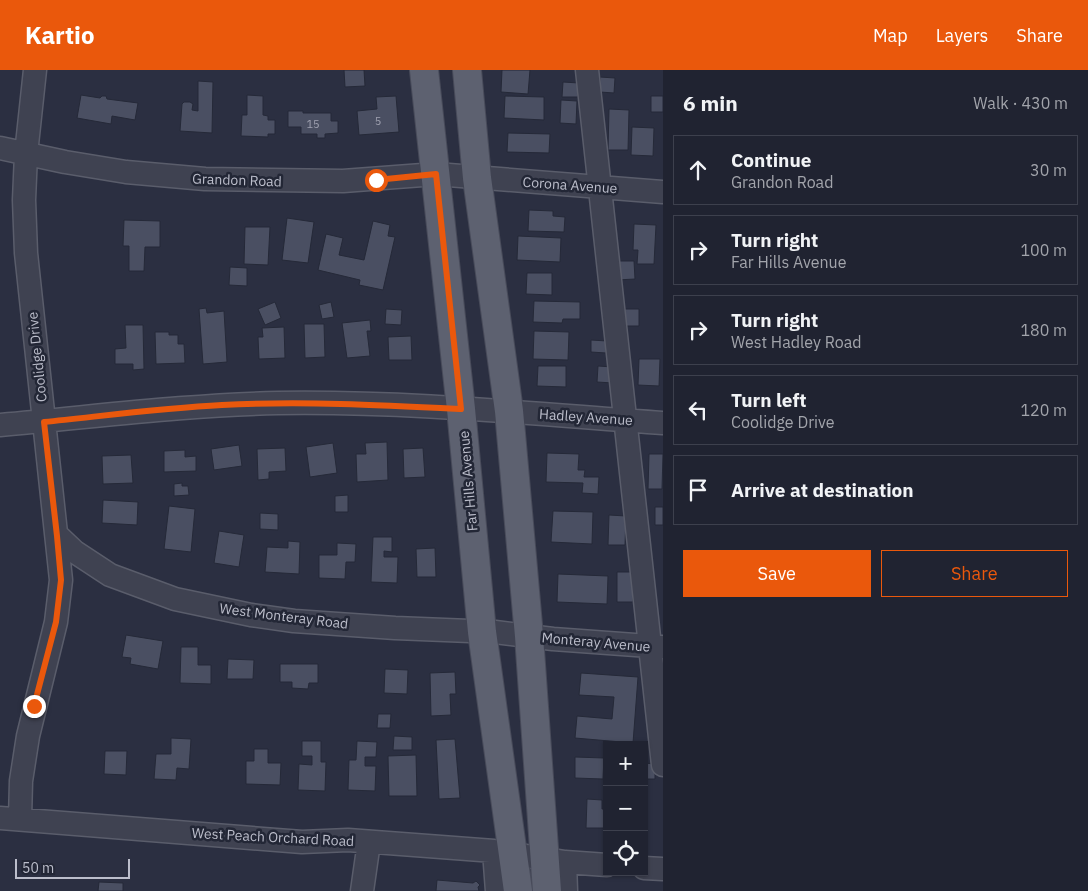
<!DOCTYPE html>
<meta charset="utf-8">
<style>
body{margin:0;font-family:"IBM Plex Sans",sans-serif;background:#2d2f3d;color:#f1f3f6}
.controls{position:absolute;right:15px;bottom:15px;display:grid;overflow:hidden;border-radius:0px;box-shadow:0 1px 4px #0004}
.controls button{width:45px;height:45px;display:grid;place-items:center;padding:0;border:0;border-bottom:1px solid #3d404d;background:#202331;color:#f1f3f6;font:25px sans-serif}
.scale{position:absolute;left:15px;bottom:12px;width:115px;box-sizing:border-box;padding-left:5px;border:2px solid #bcbecb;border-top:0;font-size:14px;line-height:18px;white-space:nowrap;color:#bcbecb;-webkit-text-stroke:4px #232736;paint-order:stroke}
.stop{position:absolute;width:15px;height:15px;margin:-11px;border:4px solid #ea580c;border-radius:50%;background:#fff}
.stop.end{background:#ea580c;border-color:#fff;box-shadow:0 1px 5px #0008}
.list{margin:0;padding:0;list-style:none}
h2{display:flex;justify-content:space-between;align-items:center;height:65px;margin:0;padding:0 20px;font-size:21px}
h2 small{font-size:16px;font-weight:400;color:#a2a4ab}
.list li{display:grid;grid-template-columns:32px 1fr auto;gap:15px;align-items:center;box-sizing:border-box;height:70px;margin:0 10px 10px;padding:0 10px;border:1px solid #3d404d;border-radius:0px}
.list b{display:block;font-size:19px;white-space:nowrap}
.list p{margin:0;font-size:16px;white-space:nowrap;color:#a2a4ab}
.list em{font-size:16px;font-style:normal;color:#a2a4ab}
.actions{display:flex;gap:10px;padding:15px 20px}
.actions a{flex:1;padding:11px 0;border:1px solid #ea580c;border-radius:0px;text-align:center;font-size:18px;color:#ea580c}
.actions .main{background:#ea580c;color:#fff}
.icon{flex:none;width:28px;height:28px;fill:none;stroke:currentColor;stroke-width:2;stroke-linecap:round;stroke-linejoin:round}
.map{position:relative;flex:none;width:663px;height:821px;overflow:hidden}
header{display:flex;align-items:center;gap:30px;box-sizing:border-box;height:70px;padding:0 25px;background:#ea580c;color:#fff}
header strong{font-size:24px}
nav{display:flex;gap:28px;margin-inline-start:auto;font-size:18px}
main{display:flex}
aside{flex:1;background:#202331}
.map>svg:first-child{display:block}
.building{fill:#4a4f62;stroke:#252938}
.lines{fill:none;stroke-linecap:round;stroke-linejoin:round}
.minor-casing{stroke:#5a5d6b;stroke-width:25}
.major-casing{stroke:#484b5a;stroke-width:30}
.minor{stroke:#3f4251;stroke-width:22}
.major{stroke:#5d6170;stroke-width:28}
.route{stroke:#ea580c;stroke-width:6}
.labels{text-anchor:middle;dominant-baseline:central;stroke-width:5;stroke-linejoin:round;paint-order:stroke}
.number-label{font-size:11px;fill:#a0a2b1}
.street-label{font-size:14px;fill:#bcbecb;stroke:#232736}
</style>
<header>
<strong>Kartio</strong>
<nav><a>Map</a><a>Layers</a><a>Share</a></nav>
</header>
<main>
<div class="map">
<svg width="663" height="821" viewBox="0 0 663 821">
<rect width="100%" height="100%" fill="#2b2f41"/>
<path class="building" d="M344,0H364L365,16L345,17Z
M502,0H530L528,24L501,22Z
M600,7L615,8L614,23L600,22Z
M198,11L213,12L212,63L180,61L182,34L184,32H190L193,34L192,40L198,41Z
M563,12L579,13L578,27H562Z
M81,25L100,28L102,26H106L107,29L138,33L135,50L112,46L111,54L77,48Z
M247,25L263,26V45L268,46V50H275V64H268V67L241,66L242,45H247Z
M396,26L399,62L359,65L357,41L377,39L376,27Z
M505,26L544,27V50L504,48Z
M651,26H663V42H651Z
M561,30L577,31L576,54L560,53Z
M609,39L629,40L628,80H608Z
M288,41H303V43H331V51H338V63L325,64V68H317V64H301V57H288Z
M632,57L654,58L653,86L631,85Z
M508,63L550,64L549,83L507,82Z
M529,140L553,141V146L565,147L564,162L528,161Z
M287,148L314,152L308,193L282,190Z
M124,150L160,151V177H145L144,201H129V176H123Z
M373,151L390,155L388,166L395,167L383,220L359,215L360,210L318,200L326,164L343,168L339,185L364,190Z
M634,154L656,155L654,194H637L638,180H633Z
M245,157H270L268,195L244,194Z
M518,166L561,168L560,192L517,190Z
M616,191H634L635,209L617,210Z
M230,197L247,198V216L229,215Z
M527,203H552V225L526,224Z
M534,231L580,232V249H563L562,253L533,252Z
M275,232L281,248L265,255L258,239Z
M331,232L334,247L322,249L319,235Z
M206,238L207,243L224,241L227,292L203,294L199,239Z
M386,239L402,240L401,255L385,254Z
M621,239H639V256H621Z
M370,250L371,261H367L370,286L347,288L342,253Z
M304,254H324L325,287L305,288Z
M125,255H143L144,299L133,300V294H115V279L126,278Z
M284,257L285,288L259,289L258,267H263L262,258Z
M534,261L569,262L568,290L533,289Z
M155,262H169V265H178V274H184L185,293L156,294Z
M411,266L412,290H389L388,267Z
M591,270L607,271L606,283L591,282Z
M639,289H660L659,316L638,315Z
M538,296H566V317L537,316Z
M598,296L613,297V313L597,312Z
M387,372L388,410L357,412L356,384H366L365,373Z
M333,373L337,403L310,407L306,377Z
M239,375L242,396L214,400L211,379Z
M285,378L286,401L269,402V409L258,410L257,379Z
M423,378L425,407L404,408L403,379Z
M185,380V387L196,386V401L164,402V381Z
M547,383L579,384L578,400H585L584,407H599L598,424L582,423L583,413L546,412Z
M649,384H663L662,419H648Z
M131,385L133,413L103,414L102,386Z
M182,413V416H188L189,425L174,426V414Z
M348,425V442H335V426Z
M103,430L138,432L137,455L102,453Z
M169,436L195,439L191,482L164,479Z
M655,437H663V455H655Z
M553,441L593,442L592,474L551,472Z
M260,443L278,444V460L260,459Z
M609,445L626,446L625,475H608Z
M219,461L244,465L239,497L214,493Z
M373,467H392V482L384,481V487H398L397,513L371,512Z
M288,471L300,472L299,504L265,502L267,477L288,478Z
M337,473L356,474L355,492H346L345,509L319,508V485H337Z
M435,478L436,507H417L416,479Z
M617,502H633V532H617Z
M558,504L608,506L607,534L557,532Z
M126,565L163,571L158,599L130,594L131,588L122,587Z
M181,577H198V595H211V614L180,613Z
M228,589L254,590L253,609H227Z
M280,594H318V613H309L308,619L292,618V612H280Z
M385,599L408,600L407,624L384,623Z
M455,602L456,624H450L451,645L431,646L430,603Z
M581,603L638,607L633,673L575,668L577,646L612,649L614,627L579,625Z
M378,644H391L390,658H377Z
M394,666L412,667V680H393Z
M171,668L191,669L189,699L177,698L176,710L154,709L156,684H171Z
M455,669L460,728L439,729L436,670Z
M302,671H321V692H326L325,721L298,720L299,694L312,695V686H302Z
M357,671L377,672L376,687H365V696H376L375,721L348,720L349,690H356Z
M254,679H268V693H281L280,715L246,714V691H254Z
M105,681H127L126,705L104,704Z
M416,685L417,726H389L388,686Z
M575,687L604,688L603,709L575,708Z
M644,693L655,694V709H644Z
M587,729L602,730V739H607V758H586Z
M437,810L473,813L476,811L480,815L478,817L479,821H436Z
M99,812L123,813V821H98Z"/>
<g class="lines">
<g class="minor-casing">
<path id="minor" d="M587,0L663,695
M0,78L65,92L126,102L205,109L343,111L436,104L663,122
M0,355C93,347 185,335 278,333C407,331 535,344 663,353
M57,465L75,482L110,505L175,529L251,545L294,551L395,558L495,562L553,569L663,577
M0,748L302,772L348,770L494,781L565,792L607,795
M20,749L21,711L28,666L56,552L61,510L26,183L24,130L26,84L35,0
M494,781L497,821
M565,792L566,821
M644,798L663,799
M362,821L369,772"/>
</g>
<g class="major-casing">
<path id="major" d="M424,0L461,339L482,562L518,821
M467,0L477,108L509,341L529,566L547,821"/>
</g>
<use href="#minor" class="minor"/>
<use href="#major" class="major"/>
</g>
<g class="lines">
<path class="route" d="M34,636L56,552L61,510L57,466L44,352C103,346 162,338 222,335C302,331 381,335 461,339L436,104L376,110"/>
</g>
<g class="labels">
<g class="number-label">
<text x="378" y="51">5</text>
<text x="313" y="54">15</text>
</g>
<g class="street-label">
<text transform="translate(237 110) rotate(2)">Grandon Road</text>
<text transform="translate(570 115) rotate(4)">Corona Avenue</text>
<text transform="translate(37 287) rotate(-96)">Coolidge Drive</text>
<text transform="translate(586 347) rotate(4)">Hadley Avenue</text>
<text transform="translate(468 411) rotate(-95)">Far Hills Avenue</text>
<text transform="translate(284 546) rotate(7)">West Monteray Road</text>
<text transform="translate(596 572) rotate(5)">Monteray Avenue</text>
<text transform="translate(273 767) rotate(3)">West Peach Orchard Road</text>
</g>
</g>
</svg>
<div class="controls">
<button>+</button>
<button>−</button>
<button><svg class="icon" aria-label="locate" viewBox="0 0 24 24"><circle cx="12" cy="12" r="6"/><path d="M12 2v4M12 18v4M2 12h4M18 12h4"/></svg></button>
</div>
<div class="scale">50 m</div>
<div class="stop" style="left:376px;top:110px"></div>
<div class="stop end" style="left:34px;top:636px"></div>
</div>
<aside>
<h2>6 min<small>Walk · 430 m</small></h2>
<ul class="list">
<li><svg class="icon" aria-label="ahead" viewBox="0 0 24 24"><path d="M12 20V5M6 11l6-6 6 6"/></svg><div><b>Continue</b><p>Grandon Road</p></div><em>30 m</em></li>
<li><svg class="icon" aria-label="right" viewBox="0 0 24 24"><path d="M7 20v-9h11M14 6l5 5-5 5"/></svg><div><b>Turn right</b><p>Far Hills Avenue</p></div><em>100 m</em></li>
<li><svg class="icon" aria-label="right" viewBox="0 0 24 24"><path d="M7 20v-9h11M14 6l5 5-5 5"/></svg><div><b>Turn right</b><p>West Hadley Road</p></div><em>180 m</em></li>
<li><svg class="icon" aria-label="left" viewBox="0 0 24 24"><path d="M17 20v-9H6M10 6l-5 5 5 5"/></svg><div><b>Turn left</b><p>Coolidge Drive</p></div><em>120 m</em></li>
<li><svg class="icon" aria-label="arrive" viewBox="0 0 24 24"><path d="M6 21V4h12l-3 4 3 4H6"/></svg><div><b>Arrive at destination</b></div></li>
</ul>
<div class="actions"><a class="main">Save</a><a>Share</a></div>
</aside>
</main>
